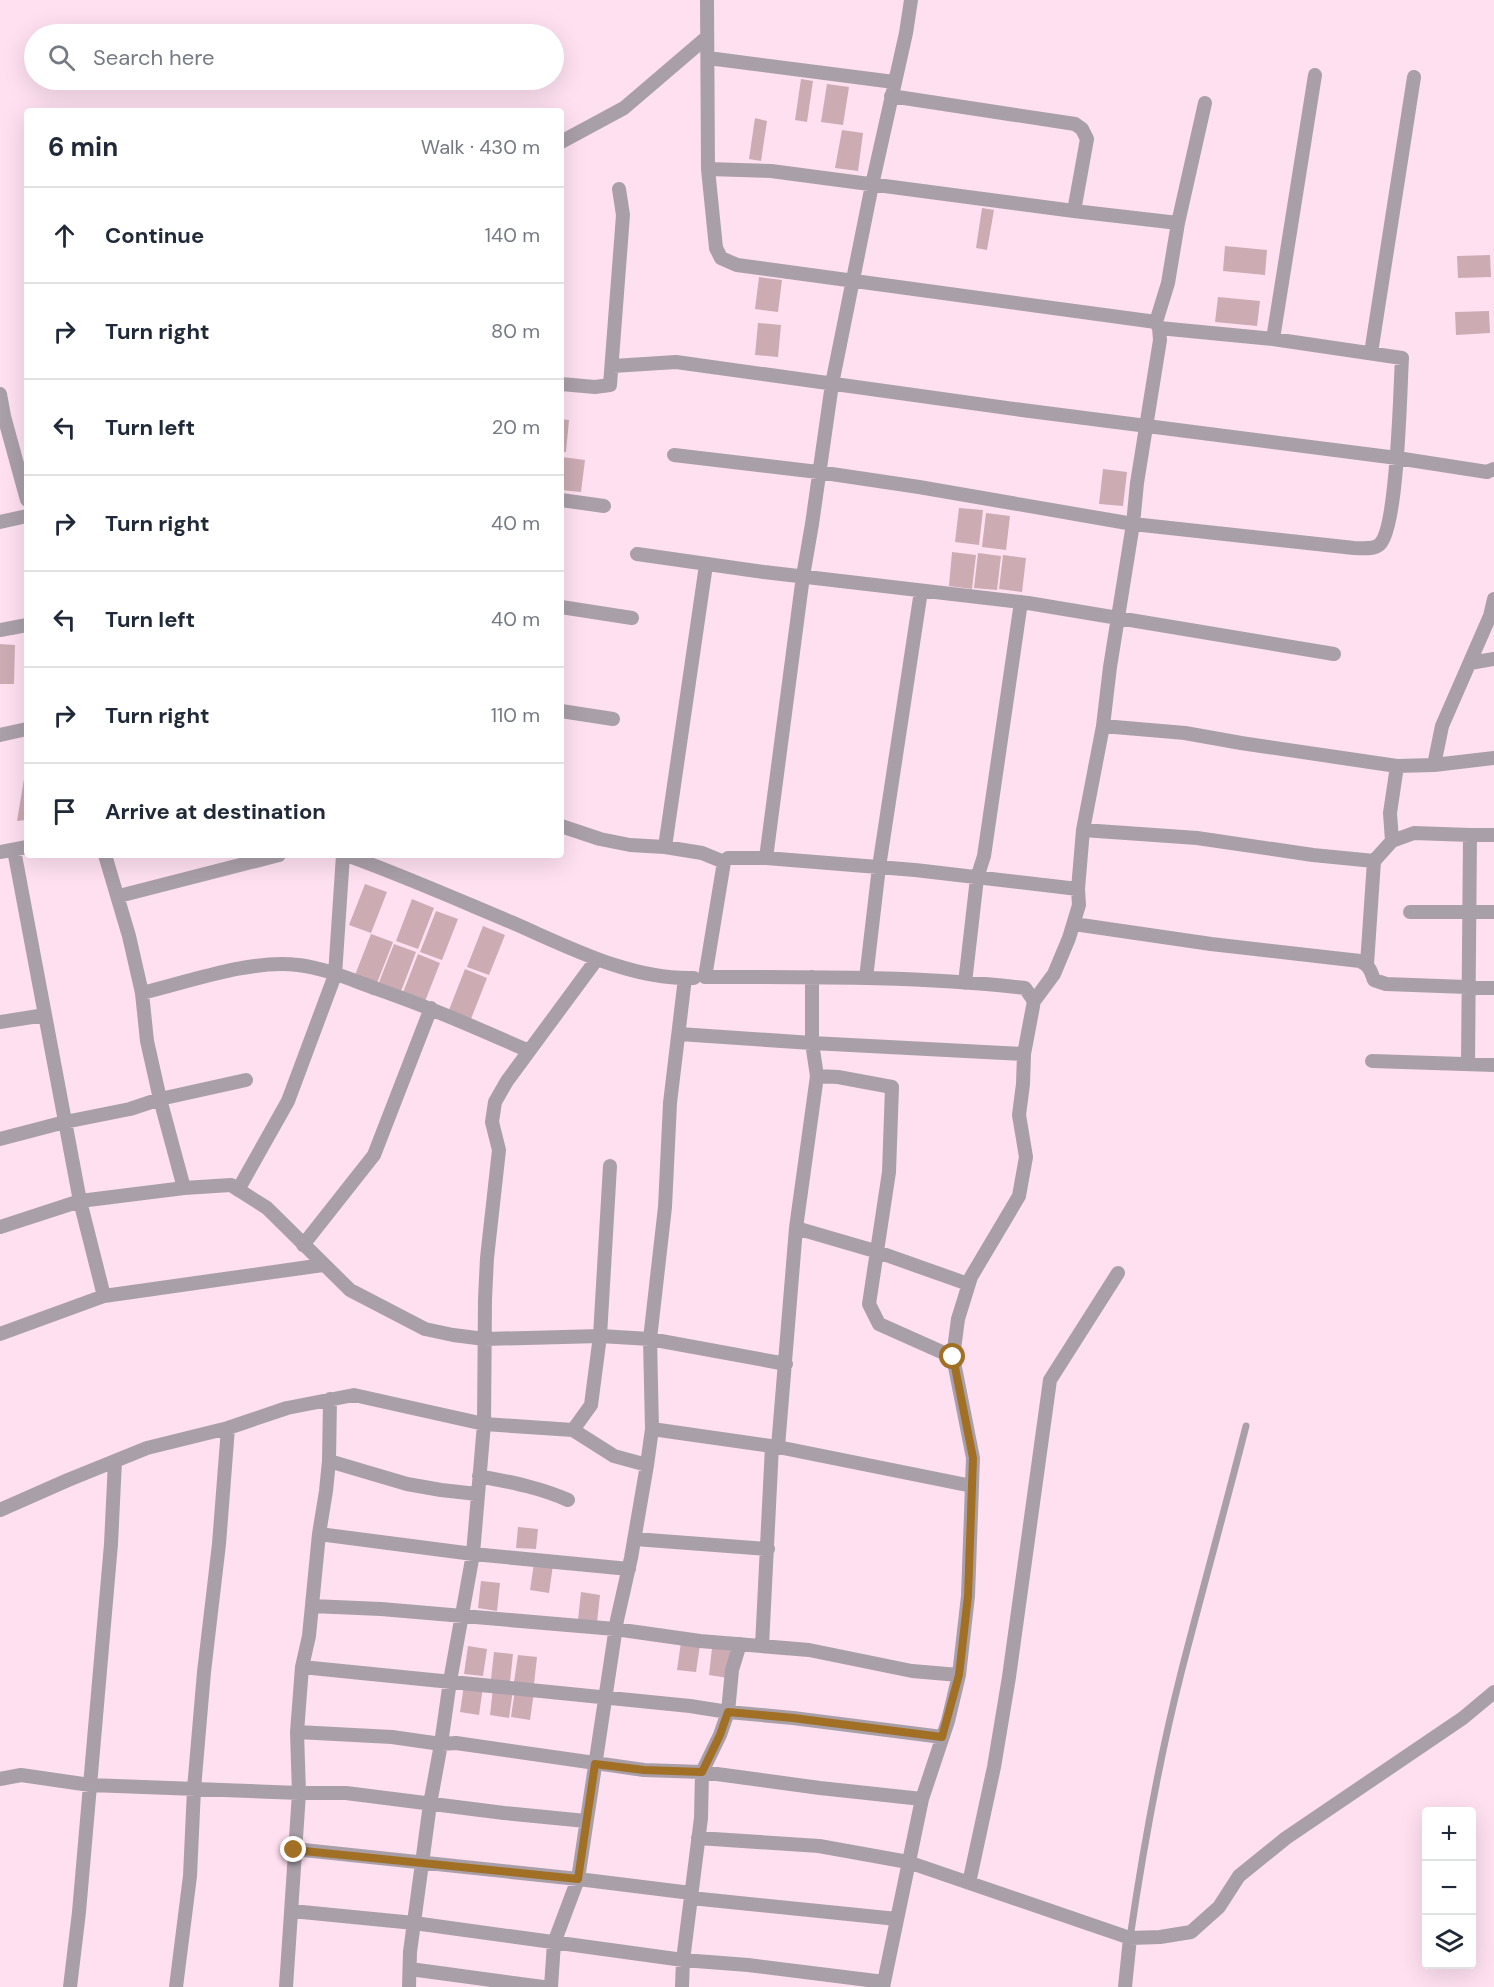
<!DOCTYPE html>
<meta charset="utf-8">
<style>
body{margin:0;font-family:"DM Sans",sans-serif;background:#f2f2f3;color:#1f2937}
.controls{position:absolute;right:18px;bottom:18px;display:grid;overflow:hidden;border-radius:6px;box-shadow:0 6px 24px #0002}
.controls button{width:54px;height:54px;display:grid;place-items:center;padding:0;border:0;border-bottom:2px solid #e0e1e3;background:#fff;color:#1f2937;font:30px sans-serif}
.stop{position:absolute;width:18px;height:18px;margin:-14px;border:4px solid #a17025;border-radius:50%;background:#fff}
.stop.end{background:#a17025;border-color:#fff;box-shadow:0 2px 6px #0008}
.list{margin:0;padding:0;list-style:none}
h2{display:flex;justify-content:space-between;align-items:center;height:78px;margin:0;padding:0 24px;font-size:26px}
h2 small{font-size:20px;font-weight:400;color:#747a83}
.list li{display:grid;grid-template-columns:39px 1fr auto;gap:18px;align-items:center;box-sizing:border-box;height:96px;padding:0 24px;border-top:2px solid #e0e1e3}
.list b{display:block;font-size:22px;white-space:nowrap}
.list em{font-size:20px;font-style:normal;color:#747a83}
.icon{flex:none;width:33px;height:33px;fill:none;stroke:currentColor;stroke-width:2;stroke-linecap:round;stroke-linejoin:round}
.map{position:relative;flex:none;width:1494px;height:1987px;overflow:hidden}
.search{position:absolute;background:#fff;box-shadow:0 6px 24px #0002;left:24px;top:24px;width:540px;height:66px;display:flex;align-items:center;gap:15px;box-sizing:border-box;padding:0 21px;border-radius:33px;color:#747a83;font-size:22px}
.panel{position:absolute;background:#fff;box-shadow:0 6px 24px #0002;left:24px;top:108px;width:540px;height:750px;border-radius:6px}
.map>svg:first-child{display:block}
.building{fill:#ccabb3}
.lines{fill:none;stroke-linecap:round;stroke-linejoin:round}
.lane{stroke:#a99fa9;stroke-width:7}
.street{stroke:#a99fa9;stroke-width:14}
.route{stroke:#a17025;stroke-width:8}
</style>
<div class="map">
<svg width="1494" height="1987" viewBox="0 0 1494 1987">
<rect width="100%" height="100%" fill="#fee0f1"/>
<path class="building" d="M801,79L813,81L807,122L795,120Z
M827,84L849,87L843,125L821,122Z
M755,118L767,121L761,161L749,159Z
M842,130L863,133L858,171L835,168Z
M982,208L994,210L987,250L976,248Z
M1225,246L1267,250L1265,275L1223,271Z
M1490,255L1491,277L1458,278L1457,256Z
M759,277L782,280L778,312L755,309Z
M1218,297L1260,301L1257,326L1215,322Z
M1489,311L1490,333L1456,335L1455,312Z
M758,323L781,325L778,357L755,355Z
M561,419L569,420L566,452H561Z
M562,457L585,460L581,492L561,490Z
M1103,469L1127,472L1123,506L1099,504Z
M959,508L983,510L979,545L955,542Z
M986,513L1010,516L1006,550L982,547Z
M952,552L976,555L972,589L949,586Z
M978,553L1001,556L997,590L974,588Z
M1003,555L1026,558L1022,592L999,589Z
M0,644L15,645L14,684H0Z
M24,779L27,780V820L17,821Z
M365,884L387,892L371,933L349,925Z
M412,899L434,908L418,949L396,941Z
M436,911L458,919L442,960L420,952Z
M483,926L505,935L489,975L467,967Z
M371,934L393,942L377,983L355,975Z
M394,944L416,952L400,994L378,985Z
M418,954L440,963L424,1004L402,995Z
M465,969L487,978L471,1019L449,1010Z
M518,1527L538,1529L536,1549L516,1548Z
M534,1563L553,1565L549,1593L530,1590Z
M481,1581L500,1583L497,1611L478,1608Z
M581,1592L600,1595L597,1622L578,1620Z
M681,1642L700,1645L696,1672L677,1670Z
M468,1646L487,1649L483,1676L464,1674Z
M712,1648L731,1650L728,1678L709,1675Z
M494,1652L513,1654L510,1682L491,1679Z
M518,1655L537,1657L534,1684L514,1682Z
M464,1685L483,1687L479,1715L460,1712Z
M493,1688L513,1690L509,1718L490,1715Z
M515,1690L534,1692L530,1720L511,1717Z"/>
<g class="lines">
<path class="lane" d="M1130,1938C1143,1849 1159,1760 1181,1673C1202,1591 1225,1509 1246,1426"/>
<path class="street" d="M707,0L708,169L716,248L721,258L737,265L1156,322L1159,328L1160,340L1137,483L1133,524L1110,667L1103,726L1083,830L1078,889L1079,905L1069,938L1054,974L1034,1001L1024,1054L1023,1084L1019,1115L1026,1157L1019,1196L971,1277L958,1319L953,1357L973,1458L968,1596L959,1675L948,1721L922,1799L883,1987
M911,0L906,33L872,185L832,384L812,524L803,576L766,858H728L724,862L705,977C812,977 919,976 1025,988L1034,1001
M708,58L894,82
M891,96L1075,124L1082,129L1087,139L1074,211
M561,142L624,108L707,37
M708,169L771,171L1074,211L1178,223
M1156,322L1168,283L1178,223L1205,103
M1273,339L1315,75
M1371,353L1414,77
M613,366L676,362L1022,410L1397,458L1487,472L1494,469
M561,384L595,387L610,385L623,215L619,189
M0,394L4,416
M0,417L4,416L27,500
M674,455L818,472L919,487L1133,524L1354,548C1362,548 1374,550 1380,544C1398,526 1400,389 1402,358L1273,339L1159,328
M561,500L604,506
M0,522L27,516
M637,554L764,572L1028,603L1334,654
M561,607L632,618
M0,630L27,625
M1470,663L1494,659
M561,711L613,719
M1103,726L1185,733L1241,743L1397,766L1434,765L1494,758
M0,735L27,729
M1434,765L1442,726L1490,616L1494,599
M561,826L600,839L630,845L665,847L702,853L724,862
M1083,830L1197,838L1313,855L1374,861L1392,841L1414,833L1470,835
M1392,841L1390,813L1397,766
M665,847L706,565
M14,850L80,1201L104,1296
M0,852L27,847
M105,855L129,936L142,993L147,1041L160,1099L184,1188
M346,855C402,875 456,899 511,922C569,947 630,980 694,978
M766,858L915,870L1078,889
M119,896L279,855
M1410,912H1494
M1074,924L1211,944L1360,961C1369,965 1371,971 1374,980L1386,984L1494,988
M1367,964L1374,861
M866,978L879,867L921,591
M965,983L977,878L984,856L1021,602
M142,993C188,982 251,959 298,965C325,968 352,980 377,989C429,1007 479,1029 529,1051
M0,1022L45,1015
M679,1034L812,1043L1024,1054
M1372,1061L1494,1065
M1468,1064C1468,988 1470,911 1470,835H1494
M817,1076L838,1077L892,1087L889,1172L869,1304L879,1324L953,1357
M0,1139L65,1122L130,1109L160,1099L246,1080
M238,1190L288,1101L335,975L343,855
M0,1227L80,1201L184,1188L231,1185L267,1208L350,1290L425,1329L453,1335L485,1339L600,1336L650,1339L786,1364
M796,1228L875,1251L968,1284
M303,1245L374,1155L431,1008
M0,1334L104,1296L323,1265
M652,1429L778,1447L972,1486
M573,1430L591,1405L600,1336L610,1166
M778,1447L796,1228L817,1076L812,1043V977
M329,1461L407,1484L441,1490L477,1494
M479,1476C510,1482 539,1487 568,1500
M0,1510L68,1480L147,1448L228,1428L287,1408L354,1395L484,1424L573,1430L614,1456L647,1465
M319,1534L473,1554L629,1569
M635,1539L768,1549
M312,1606L381,1609L615,1629L700,1641L809,1650L912,1671L959,1675
M762,1646L772,1446
M302,1667L690,1706L728,1712L793,1718L942,1737
M297,1732L392,1737L441,1744L456,1743L644,1770L702,1772L820,1788L922,1799
M0,1779L21,1775L90,1785L299,1793H346L504,1813L586,1821
M698,1838L819,1846L908,1862L1130,1938L1160,1937L1191,1932L1219,1907L1239,1876L1286,1838L1463,1718L1494,1692
M294,1849L578,1879L691,1893
M969,1883L994,1767L1009,1677L1050,1380L1118,1273
M691,1898L897,1919
M292,1911L414,1923L683,1960L748,1965L884,1982
M410,1969L543,1987
M70,1987L79,1912L111,1544L115,1461
M176,1987L190,1876L194,1789L204,1672L219,1544L228,1428
M286,1987L299,1793L297,1732L302,1667L309,1636L319,1534L326,1491L329,1461L330,1399
M409,1987L410,1952L430,1804L441,1744L450,1681L473,1554L484,1424L485,1299L487,1258L499,1150L492,1122L495,1102L507,1081L597,959
M551,1987L554,1943L578,1879L617,1620L631,1558L647,1465L652,1429L650,1339L665,1207L670,1103L685,978
M682,1987L683,1960L701,1818L702,1772L720,1735L728,1712L732,1670L740,1644
M1125,1987L1130,1938"/>
</g>
<g class="lines">
<path class="route" d="M294,1850L578,1879L595,1764L644,1770L702,1772L720,1735L728,1712L793,1718L942,1737L959,1675L968,1596L973,1458L953,1357"/>
</g>
</svg>
<div class="controls">
<button>+</button>
<button>−</button>
<button><svg class="icon" aria-label="layers" viewBox="0 0 24 24"><path d="M12 4l9 5-9 5-9-5zM3 14l9 5 9-5"/></svg></button>
</div>
<div class="stop" style="left:953px;top:1357px"></div>
<div class="stop end" style="left:294px;top:1850px"></div>
<div class="search"><svg class="icon" aria-label="search" viewBox="0 0 24 24"><circle cx="10" cy="10" r="6"/><path d="M15 15l6 6"/></svg>Search here</div>
<section class="panel">
<h2>6 min<small>Walk · 430 m</small></h2>
<ul class="list">
<li><svg class="icon" aria-label="ahead" viewBox="0 0 24 24"><path d="M12 20V5M6 11l6-6 6 6"/></svg><div><b>Continue</b></div><em>140 m</em></li>
<li><svg class="icon" aria-label="right" viewBox="0 0 24 24"><path d="M7 20v-9h11M14 6l5 5-5 5"/></svg><div><b>Turn right</b></div><em>80 m</em></li>
<li><svg class="icon" aria-label="left" viewBox="0 0 24 24"><path d="M17 20v-9H6M10 6l-5 5 5 5"/></svg><div><b>Turn left</b></div><em>20 m</em></li>
<li><svg class="icon" aria-label="right" viewBox="0 0 24 24"><path d="M7 20v-9h11M14 6l5 5-5 5"/></svg><div><b>Turn right</b></div><em>40 m</em></li>
<li><svg class="icon" aria-label="left" viewBox="0 0 24 24"><path d="M17 20v-9H6M10 6l-5 5 5 5"/></svg><div><b>Turn left</b></div><em>40 m</em></li>
<li><svg class="icon" aria-label="right" viewBox="0 0 24 24"><path d="M7 20v-9h11M14 6l5 5-5 5"/></svg><div><b>Turn right</b></div><em>110 m</em></li>
<li><svg class="icon" aria-label="arrive" viewBox="0 0 24 24"><path d="M6 21V4h12l-3 4 3 4H6"/></svg><div><b>Arrive at destination</b></div></li>
</ul>
</section>
</div>
